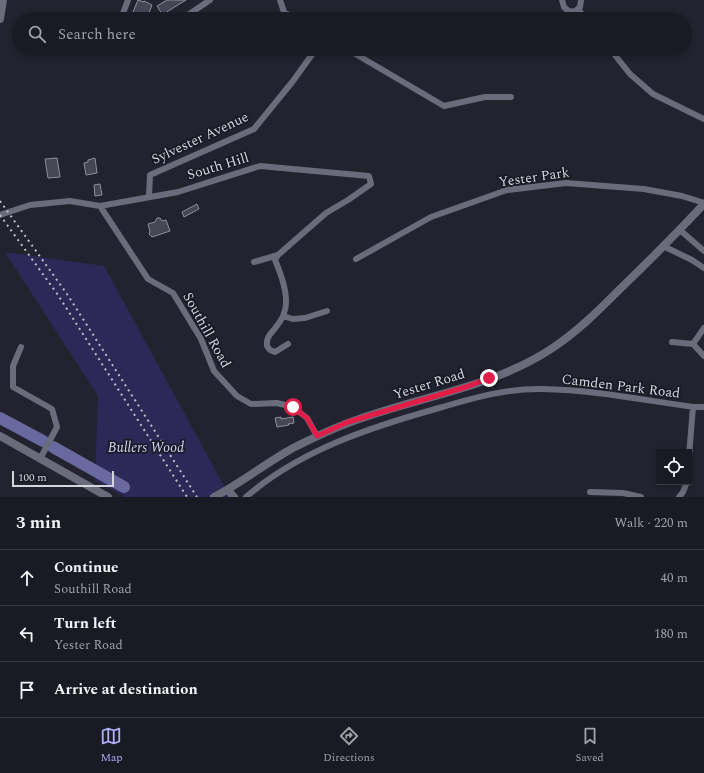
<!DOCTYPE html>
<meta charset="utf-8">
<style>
body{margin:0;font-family:Spectral,serif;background:#23232c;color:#f1f3f6}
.controls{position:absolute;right:12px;bottom:12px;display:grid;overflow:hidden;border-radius:0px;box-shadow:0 2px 6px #0003}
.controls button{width:36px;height:36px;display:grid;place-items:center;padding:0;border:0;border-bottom:1px solid #383841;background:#1a1a24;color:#f1f3f6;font:20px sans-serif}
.scale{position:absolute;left:12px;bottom:10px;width:102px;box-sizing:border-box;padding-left:4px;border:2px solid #d5d5de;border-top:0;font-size:11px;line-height:14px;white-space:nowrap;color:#d5d5de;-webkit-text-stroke:3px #191a26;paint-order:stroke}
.stop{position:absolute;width:12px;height:12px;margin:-9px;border:3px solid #e11d48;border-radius:50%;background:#fff}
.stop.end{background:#e11d48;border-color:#fff;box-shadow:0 1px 4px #0008}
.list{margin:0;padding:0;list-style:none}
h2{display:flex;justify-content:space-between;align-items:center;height:52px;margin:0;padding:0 16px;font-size:17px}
h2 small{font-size:13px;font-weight:400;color:#9fa1a6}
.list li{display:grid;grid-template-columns:26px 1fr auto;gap:12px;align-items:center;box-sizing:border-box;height:56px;padding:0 16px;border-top:1px solid #383841}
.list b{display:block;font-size:15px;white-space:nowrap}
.list p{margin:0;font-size:13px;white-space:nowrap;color:#9fa1a6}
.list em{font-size:13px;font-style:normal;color:#9fa1a6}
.icon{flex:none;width:22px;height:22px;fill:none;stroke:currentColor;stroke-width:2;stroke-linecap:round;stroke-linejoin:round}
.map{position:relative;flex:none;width:704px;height:497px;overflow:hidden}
.search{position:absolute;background:#1a1a24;box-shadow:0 2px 6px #0003;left:12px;right:12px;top:12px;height:44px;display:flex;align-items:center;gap:10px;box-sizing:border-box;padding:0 14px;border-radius:22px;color:#9fa1a6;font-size:15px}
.sheet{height:220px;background:#1a1a24}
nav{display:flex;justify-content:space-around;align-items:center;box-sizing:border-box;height:56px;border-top:1px solid #383841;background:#1a1a24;font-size:11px;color:#9fa1a6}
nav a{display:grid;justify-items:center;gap:2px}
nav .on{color:#aeaefb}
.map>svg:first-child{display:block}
.green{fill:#2c2958}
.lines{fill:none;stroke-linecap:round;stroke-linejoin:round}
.river{stroke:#69689f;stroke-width:12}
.building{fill:#464755;stroke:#8d8e9e}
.street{stroke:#6b6c7b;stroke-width:6}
.secondary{stroke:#6b6c7b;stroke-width:8}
.rail{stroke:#bebec7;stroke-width:2;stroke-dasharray:2 4;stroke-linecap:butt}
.route{stroke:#e11d48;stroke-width:5}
.labels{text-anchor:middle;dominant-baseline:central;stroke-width:3.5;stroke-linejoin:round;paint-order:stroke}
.street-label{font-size:14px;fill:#d5d5de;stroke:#191a26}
.park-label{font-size:14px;font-style:italic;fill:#d4d5f7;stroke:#191a26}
</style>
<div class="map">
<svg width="704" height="497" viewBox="0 0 704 497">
<rect width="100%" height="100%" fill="#232330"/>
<path class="green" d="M5,252L104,266L230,497H126L95,481L98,396Z"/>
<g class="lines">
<path class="river" d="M0,418L43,441
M53,447L124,487"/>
</g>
<path class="building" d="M138,0L144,2V1L152,5L147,18L138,15V14L133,12Z
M167,0H186L165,13L164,12L162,14L157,6Z
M57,158L60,177L48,178L45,159Z
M95,158L97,173L86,175L84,163L88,162V160Z
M100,184L102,195L95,196L94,185Z
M197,204L199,209L184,217L182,212Z
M157,218H160L162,221L166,220L170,231L152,237L149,234L150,231L148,224L155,222Z
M281,417V419L293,417L294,423L288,424L289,425L277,427L275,418Z"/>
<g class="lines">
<path class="street" d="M280,0L284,12L296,19
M562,0L564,7C569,13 575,13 580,7L581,0
M578,9L586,19
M122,19V16L128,0
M182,19L210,0
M347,49L444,106L485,97H511
M610,49L630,74L653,94L704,119
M149,196L150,175L254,129L293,81L316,49
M100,206L178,192L260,166L369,176L371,184L348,200L326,213L278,255L275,260C281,274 290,299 284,313C283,318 279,323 276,327C271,334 266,336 267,346L270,350L275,352L288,344
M0,215L30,205L70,201L100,206L148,279L173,293L201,339L214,371L237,396L251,404L277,403L293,407L307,418L317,436
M680,230L704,251
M663,246L692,260L704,268
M356,259L431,217L507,190L566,183L644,189L682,196L704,203
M254,262L278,255
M283,316L293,319L305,318L327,311
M672,342L693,344L704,356
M693,344L704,328
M21,347L13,366V387L52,409L57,427L40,459
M689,456L693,407
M590,492L623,493L641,497
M246,497C300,450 371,427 439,408C473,398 507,388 543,389C593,390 643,400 693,407H704
M679,497L683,492L687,482"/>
<path class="secondary" d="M0,19L3,0
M0,436L108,497
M228,490L234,497
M214,497C241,483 266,463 293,448C311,439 329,430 348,423C415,397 490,389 551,349C577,332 598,311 619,290C648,262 677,233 704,204"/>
<path class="rail" d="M0,201L67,294L197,497
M0,215L58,295L187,497"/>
</g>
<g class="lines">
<path class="route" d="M293,407L307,418L317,436L348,422L466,387L489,378"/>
</g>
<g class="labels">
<g class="street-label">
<text transform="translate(200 138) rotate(-25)">Sylvester Avenue</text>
<text transform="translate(218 166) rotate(-17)">South Hill</text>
<text transform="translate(534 177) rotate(-8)">Yester Park</text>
<text transform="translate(207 330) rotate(61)">Southill Road</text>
<text transform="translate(429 384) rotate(-17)">Yester Road</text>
<text transform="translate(621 386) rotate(7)">Camden Park Road</text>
</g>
<g class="park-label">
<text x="146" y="447">Bullers Wood</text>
</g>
</g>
</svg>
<div class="controls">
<button><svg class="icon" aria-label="locate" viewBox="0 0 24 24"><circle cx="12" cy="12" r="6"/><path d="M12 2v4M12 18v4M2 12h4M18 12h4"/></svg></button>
</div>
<div class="scale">100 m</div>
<div class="stop" style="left:293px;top:407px"></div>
<div class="stop end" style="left:489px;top:378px"></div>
<div class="search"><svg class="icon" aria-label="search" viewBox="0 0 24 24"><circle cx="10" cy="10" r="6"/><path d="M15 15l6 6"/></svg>Search here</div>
</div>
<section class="sheet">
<h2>3 min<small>Walk · 220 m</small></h2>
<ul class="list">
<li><svg class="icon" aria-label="ahead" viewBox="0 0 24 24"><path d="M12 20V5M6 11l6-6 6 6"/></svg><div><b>Continue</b><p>Southill Road</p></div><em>40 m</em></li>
<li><svg class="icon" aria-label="left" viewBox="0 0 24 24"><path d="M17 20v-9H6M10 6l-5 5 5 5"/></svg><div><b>Turn left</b><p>Yester Road</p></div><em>180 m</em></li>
<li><svg class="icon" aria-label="arrive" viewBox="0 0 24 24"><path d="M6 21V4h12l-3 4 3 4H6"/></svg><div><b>Arrive at destination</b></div></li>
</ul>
</section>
<nav>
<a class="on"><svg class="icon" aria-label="map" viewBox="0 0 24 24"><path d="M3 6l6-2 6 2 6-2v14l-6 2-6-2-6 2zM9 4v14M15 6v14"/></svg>Map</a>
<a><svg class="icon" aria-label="directions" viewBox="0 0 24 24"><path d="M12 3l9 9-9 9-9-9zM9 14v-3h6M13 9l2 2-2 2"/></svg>Directions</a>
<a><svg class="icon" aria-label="saved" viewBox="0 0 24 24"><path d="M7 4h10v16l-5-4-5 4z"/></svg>Saved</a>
</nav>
